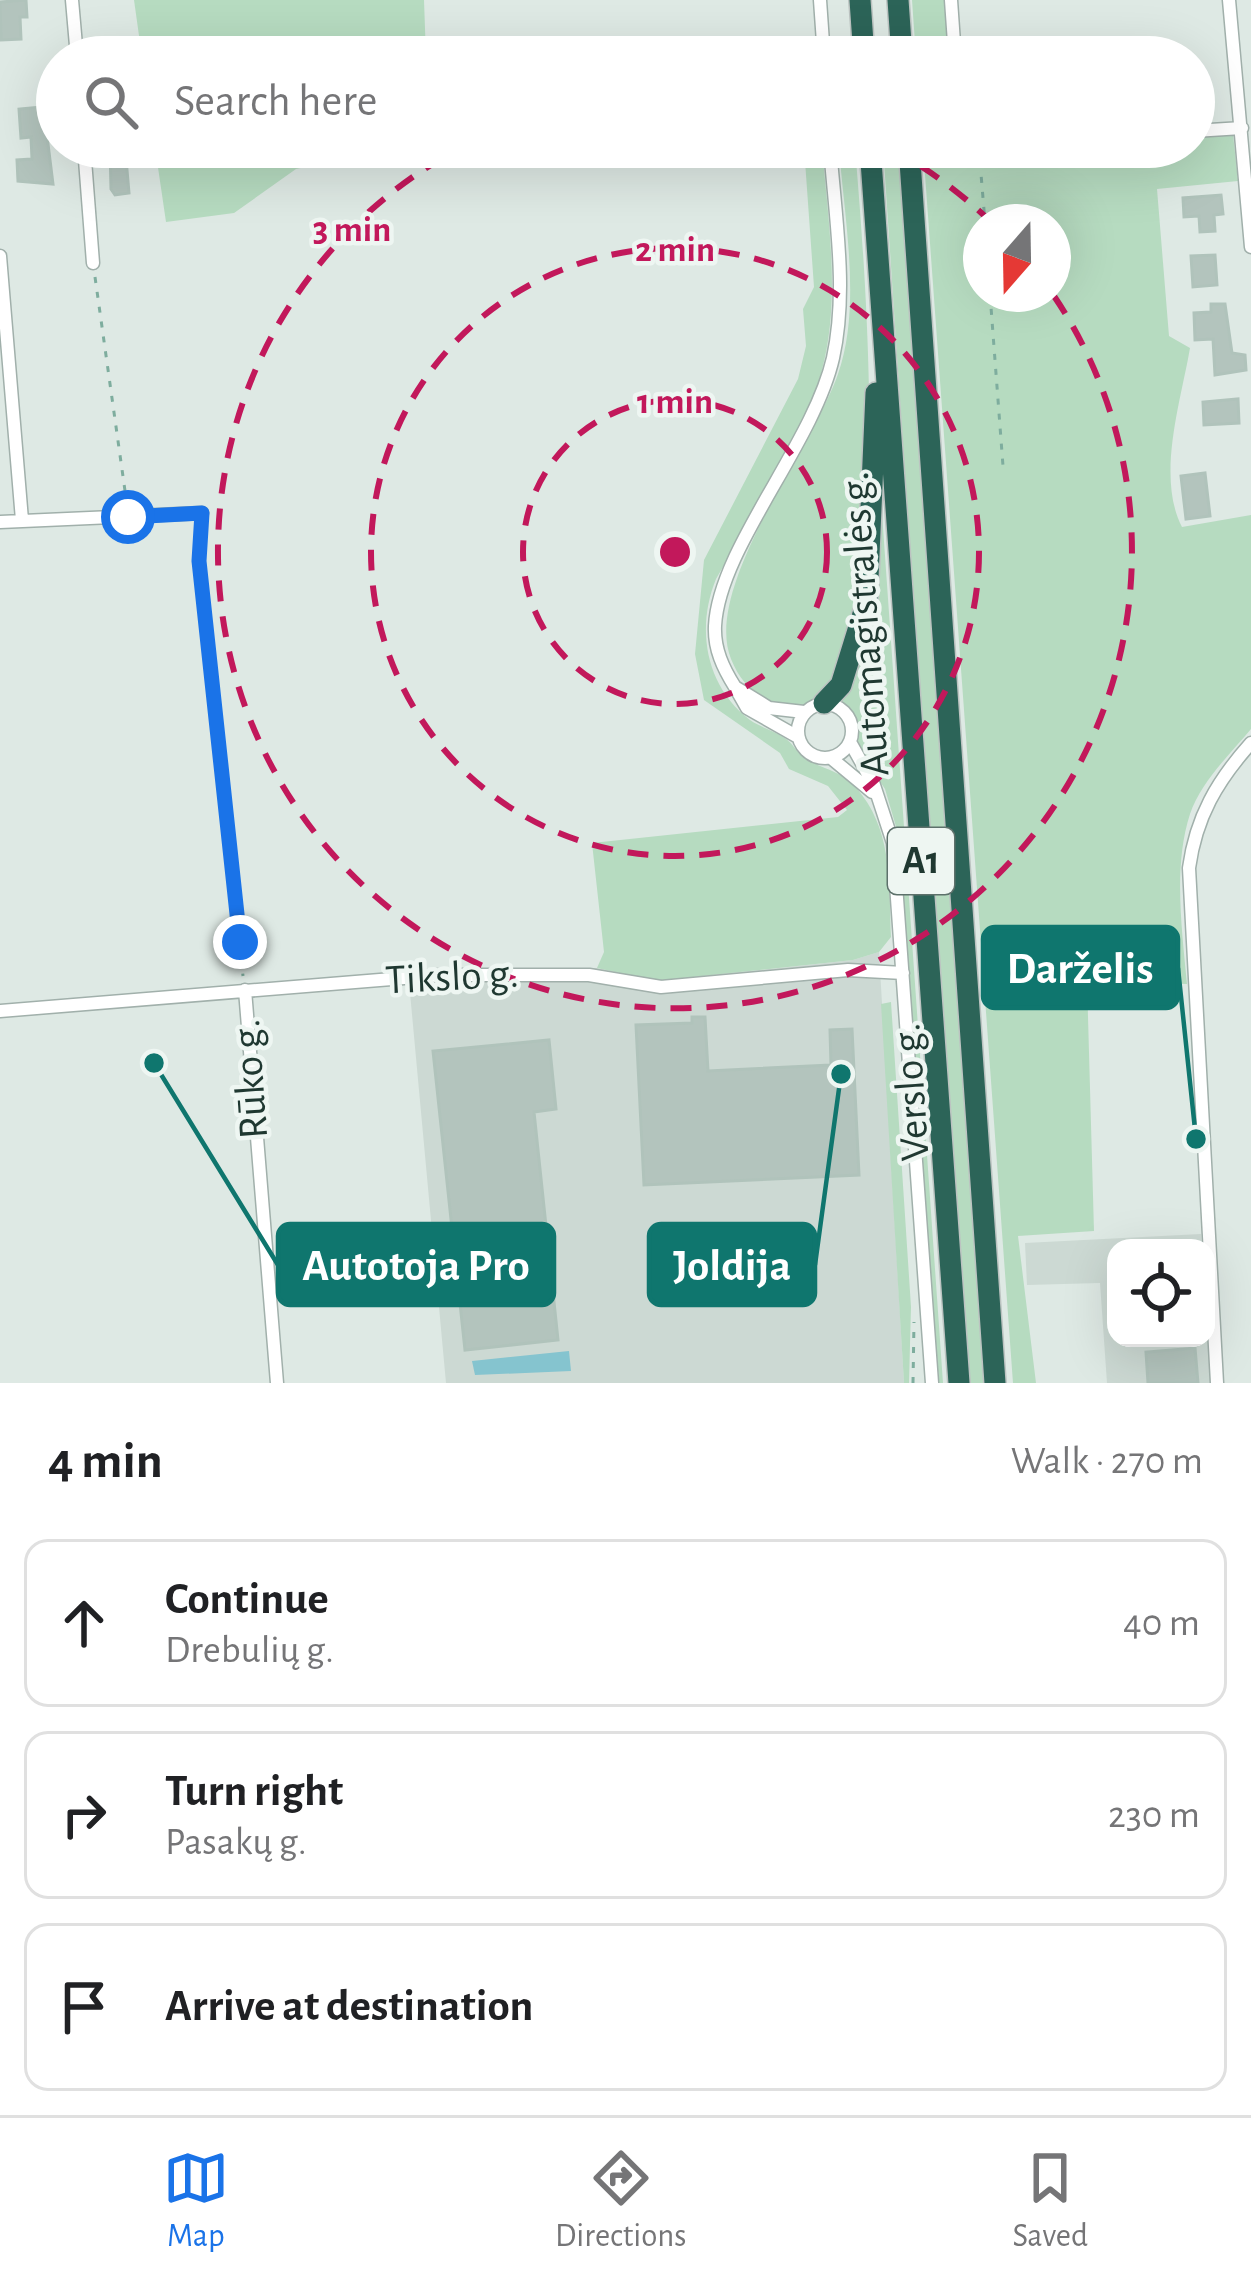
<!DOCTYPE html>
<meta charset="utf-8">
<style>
body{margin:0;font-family:"Alegreya Sans",sans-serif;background:#f2f2f2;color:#202124}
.controls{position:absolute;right:36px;bottom:36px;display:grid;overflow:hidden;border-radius:24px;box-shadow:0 12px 48px #0002}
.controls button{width:108px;height:108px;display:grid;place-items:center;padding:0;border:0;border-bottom:3px solid #e0e0e0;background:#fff;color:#202124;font:60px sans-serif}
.compass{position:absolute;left:963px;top:204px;width:108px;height:108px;border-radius:50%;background:#fff;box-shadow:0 12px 48px #0002;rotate:200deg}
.stop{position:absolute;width:36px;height:36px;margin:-27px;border:9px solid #1a73e8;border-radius:50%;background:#fff}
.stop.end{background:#1a73e8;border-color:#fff;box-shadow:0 3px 12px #0008}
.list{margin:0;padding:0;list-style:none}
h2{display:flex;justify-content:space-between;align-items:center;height:156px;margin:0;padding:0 48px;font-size:51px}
h2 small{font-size:39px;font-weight:400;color:#757577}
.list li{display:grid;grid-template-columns:78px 1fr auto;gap:36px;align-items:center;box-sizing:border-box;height:168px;margin:0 24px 24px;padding:0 24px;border:3px solid #e0e0e0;border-radius:24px}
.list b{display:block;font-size:45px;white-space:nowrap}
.list p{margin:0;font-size:39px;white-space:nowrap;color:#757577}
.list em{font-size:39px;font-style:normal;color:#757577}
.icon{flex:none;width:66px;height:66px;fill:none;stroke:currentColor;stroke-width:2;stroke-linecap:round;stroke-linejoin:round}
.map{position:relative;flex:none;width:1251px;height:1383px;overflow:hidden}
.search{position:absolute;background:#fff;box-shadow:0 12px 48px #0002;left:36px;right:36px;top:36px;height:132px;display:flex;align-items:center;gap:30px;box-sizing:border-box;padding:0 42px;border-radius:66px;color:#757577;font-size:45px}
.sheet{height:732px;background:#fff}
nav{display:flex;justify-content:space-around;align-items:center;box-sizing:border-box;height:168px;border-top:3px solid #e0e0e0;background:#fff;font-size:33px;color:#757577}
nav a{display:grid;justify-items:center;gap:6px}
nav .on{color:#1a73e8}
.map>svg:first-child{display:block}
.built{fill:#ccd9d3}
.green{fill:#b6dbc0;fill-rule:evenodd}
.water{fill:#85c4cf}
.building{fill:#b3c4bd;stroke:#b0c3bb;stroke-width:3}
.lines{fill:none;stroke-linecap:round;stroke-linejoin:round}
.minor-casing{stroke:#a1b0ab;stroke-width:15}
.motorway-casing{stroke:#bcc3c1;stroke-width:24}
.path{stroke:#7ead9e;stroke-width:3;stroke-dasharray:6 9;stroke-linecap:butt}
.minor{stroke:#fff;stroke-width:12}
.motorway{stroke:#2c6458;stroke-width:21}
.route{stroke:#1a73e8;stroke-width:15}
.ring{fill:none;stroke:#c2185b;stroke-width:6;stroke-dasharray:21 15}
.labels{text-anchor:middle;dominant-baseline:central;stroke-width:9;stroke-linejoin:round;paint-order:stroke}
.shield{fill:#eef6f2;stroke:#5d716b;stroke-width:3}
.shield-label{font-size:39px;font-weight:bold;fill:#1f3831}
.street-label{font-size:42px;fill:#1f3831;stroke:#eef6f2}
.centre{fill:#c2185b;stroke:#eef6f2;stroke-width:6}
.ring-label{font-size:36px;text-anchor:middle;font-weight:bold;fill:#c2185b;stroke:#eef6f2;stroke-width:9;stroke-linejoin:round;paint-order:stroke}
.leader{fill:none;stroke:#0f766e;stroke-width:4.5}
.callout-dot{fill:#0f766e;stroke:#eef6f2;stroke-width:4.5}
.callout{fill:#0f766e;stroke:#0f766e;stroke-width:4.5}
.callout-label{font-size:45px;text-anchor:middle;font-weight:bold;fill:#fff}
</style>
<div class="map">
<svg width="1251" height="1383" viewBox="0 0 1251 1383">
<rect width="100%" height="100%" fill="#dee9e4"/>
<path class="built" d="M879,952L904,1383H446L408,971L597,968L655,981L853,960Z
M1201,1234L1202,1248H1116V1338H1206V1308L1211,1383H1107L1100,1283L1027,1285L1025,1243Z"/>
<path class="green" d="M134,0H424L426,57H142Z
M912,0H946L949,57H916Z
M1233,134L1238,181L1157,189L1169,336L1190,348C1181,401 1156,477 1182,527L1251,515V729C1230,754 1201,782 1190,814C1173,866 1182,930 1187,984L1087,981L1094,1231L1018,1236L1036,1383H1013L923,147H973L983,152L1194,147V137ZM981,222H1053V294H981Z
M155,147H395L296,169L234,213L166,222Z
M804,147H822C828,221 841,297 822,370C803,444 753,513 716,579C696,628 705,686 750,720C760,727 772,730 783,737C794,743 798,756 809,761C832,772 846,773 862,795C893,836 889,888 891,937L879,952L853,960L655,981L597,968L604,952L592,843L838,817L847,810L828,786L789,769L780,753L704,700L695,654L704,560L798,379L806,346L803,309L814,287Z
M839,147H855C860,213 912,748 782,706C757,698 741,684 731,659C702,587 813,446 838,374C862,306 844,218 839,147Z
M883,147H900L986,1383H966Z
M878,456L943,1383H939L897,830L885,789L858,748L856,720L839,700Z
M891,1002L911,1307L909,1383H904L881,1004Z"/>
<path class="water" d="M569,1351L571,1371L475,1375L472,1361Z"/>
<path class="building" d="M26,0L27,17H20L21,39L1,40L0,2Z
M54,106L56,136H47L53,184L18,181L17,160L32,159L31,137L21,138L19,109Z
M110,147H125L129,193L115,195L111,189Z
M1221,195L1223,214L1214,215L1215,231L1200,232L1199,216L1184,217L1183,198Z
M1215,255L1217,285L1193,287L1191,256Z
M1211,304H1225L1232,353L1245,355L1246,370L1215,375L1213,339L1195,340L1194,313L1211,312Z
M1238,399L1239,423L1204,425L1203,402Z
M1205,473L1210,516L1186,519L1181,476Z
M692,1017H705L708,1071L831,1065L830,1030L852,1029L859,1175L644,1185L636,1025L692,1023Z
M549,1040L556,1109L534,1112L558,1340L465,1350L433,1051Z
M1195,1348L1198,1383H1148L1146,1352Z"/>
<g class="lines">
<g class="minor-casing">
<path id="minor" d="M72,0L77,57
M820,0L824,57
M951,0L955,57
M1229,0L1251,247
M1194,131L1242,128
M84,147L93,263
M978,147H989
M0,256L22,520
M0,522L202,513
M735,687C723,668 714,649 715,626C719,548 813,445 833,358C848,290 835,216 830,147
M798 731a27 27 0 1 1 54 0a27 27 0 1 1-54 0Z
M798,737L747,708L735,687L769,708L804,712
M850,742L874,785L893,843L932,1383
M831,758L872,792
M245,990L277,1383
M0,1011L441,975H589L661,987L848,970L903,973
M1217,1383L1189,868C1196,817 1217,781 1251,743"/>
</g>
<g class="motorway-casing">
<path id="motorway" d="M860,0L864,57
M898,0L902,57
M870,147L959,1383
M909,147L995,1383
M824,703L841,685L867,601L876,393"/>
</g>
<path class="path" d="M980,162L985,222
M95,277L127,505
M990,294L1003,466
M201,526L199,561L243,976
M913,1383L914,1322"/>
<use href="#minor" class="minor"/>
<use href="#motorway" class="motorway"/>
</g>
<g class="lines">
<path class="route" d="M128,517L202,513L199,561L240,942"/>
</g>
<g class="ring">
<circle cx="675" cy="552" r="152"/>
<circle cx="675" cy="552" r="304"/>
<path d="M890 148A457 457 0 0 1 990 221M1054 296A457 457 0 1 1 460 148"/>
</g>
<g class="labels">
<rect class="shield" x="888" y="828" width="66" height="66" rx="9"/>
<g class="shield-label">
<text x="921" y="861">A1</text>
</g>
<g class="street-label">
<text transform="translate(865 624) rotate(-94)">Automagistralės g.</text>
<text transform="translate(452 977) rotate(-3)">Tikslo g.</text>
<text transform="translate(250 1079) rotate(-94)">Rūko g.</text>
<text transform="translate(911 1092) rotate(-94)">Verslo g.</text>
</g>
</g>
<circle cx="675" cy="552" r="18" class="centre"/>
<g class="ring-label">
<text x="352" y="241">3 min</text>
<text x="675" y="261">2 min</text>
<text x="675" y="413">1 min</text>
</g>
<path class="leader" d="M1196 1139L1178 968M154 1063L278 1265M841 1074L815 1265"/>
<g class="callout-dot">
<circle cx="1196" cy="1139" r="12"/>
<circle cx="154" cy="1063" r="12"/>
<circle cx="841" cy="1074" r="12"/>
</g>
<g class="callout">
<rect x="983" y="927" width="195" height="81" rx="12"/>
<rect x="278" y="1224" width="276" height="81" rx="12"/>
<rect x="649" y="1224" width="166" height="81" rx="12"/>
</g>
<g class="callout-label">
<text x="1080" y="983">Darželis</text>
<text x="416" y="1280">Autotoja Pro</text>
<text x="732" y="1280">Joldija</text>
</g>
</svg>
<div class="controls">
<button><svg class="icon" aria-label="locate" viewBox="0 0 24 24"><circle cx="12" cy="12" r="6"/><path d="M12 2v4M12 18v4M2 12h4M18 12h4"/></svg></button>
</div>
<svg class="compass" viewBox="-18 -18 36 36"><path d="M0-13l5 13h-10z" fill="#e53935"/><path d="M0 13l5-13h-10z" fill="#757577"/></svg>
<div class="stop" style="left:128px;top:517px"></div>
<div class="stop end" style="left:240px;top:942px"></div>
<div class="search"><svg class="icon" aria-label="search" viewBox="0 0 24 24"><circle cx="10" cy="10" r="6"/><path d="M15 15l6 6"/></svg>Search here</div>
</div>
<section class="sheet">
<h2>4 min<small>Walk · 270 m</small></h2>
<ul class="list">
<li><svg class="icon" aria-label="ahead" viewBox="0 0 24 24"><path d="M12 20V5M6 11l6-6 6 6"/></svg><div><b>Continue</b><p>Drebulių g.</p></div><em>40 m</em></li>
<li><svg class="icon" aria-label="right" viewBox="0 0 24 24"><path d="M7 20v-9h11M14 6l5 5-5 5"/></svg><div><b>Turn right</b><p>Pasakų g.</p></div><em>230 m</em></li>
<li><svg class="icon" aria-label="arrive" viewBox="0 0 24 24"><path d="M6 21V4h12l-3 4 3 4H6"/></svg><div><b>Arrive at destination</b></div></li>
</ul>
</section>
<nav>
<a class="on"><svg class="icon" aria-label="map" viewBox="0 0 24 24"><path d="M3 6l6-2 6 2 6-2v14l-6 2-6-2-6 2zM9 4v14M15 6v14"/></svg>Map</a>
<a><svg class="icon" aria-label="directions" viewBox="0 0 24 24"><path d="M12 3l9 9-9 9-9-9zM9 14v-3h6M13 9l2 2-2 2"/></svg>Directions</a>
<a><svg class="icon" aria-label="saved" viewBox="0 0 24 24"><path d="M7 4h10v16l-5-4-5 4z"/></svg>Saved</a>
</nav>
